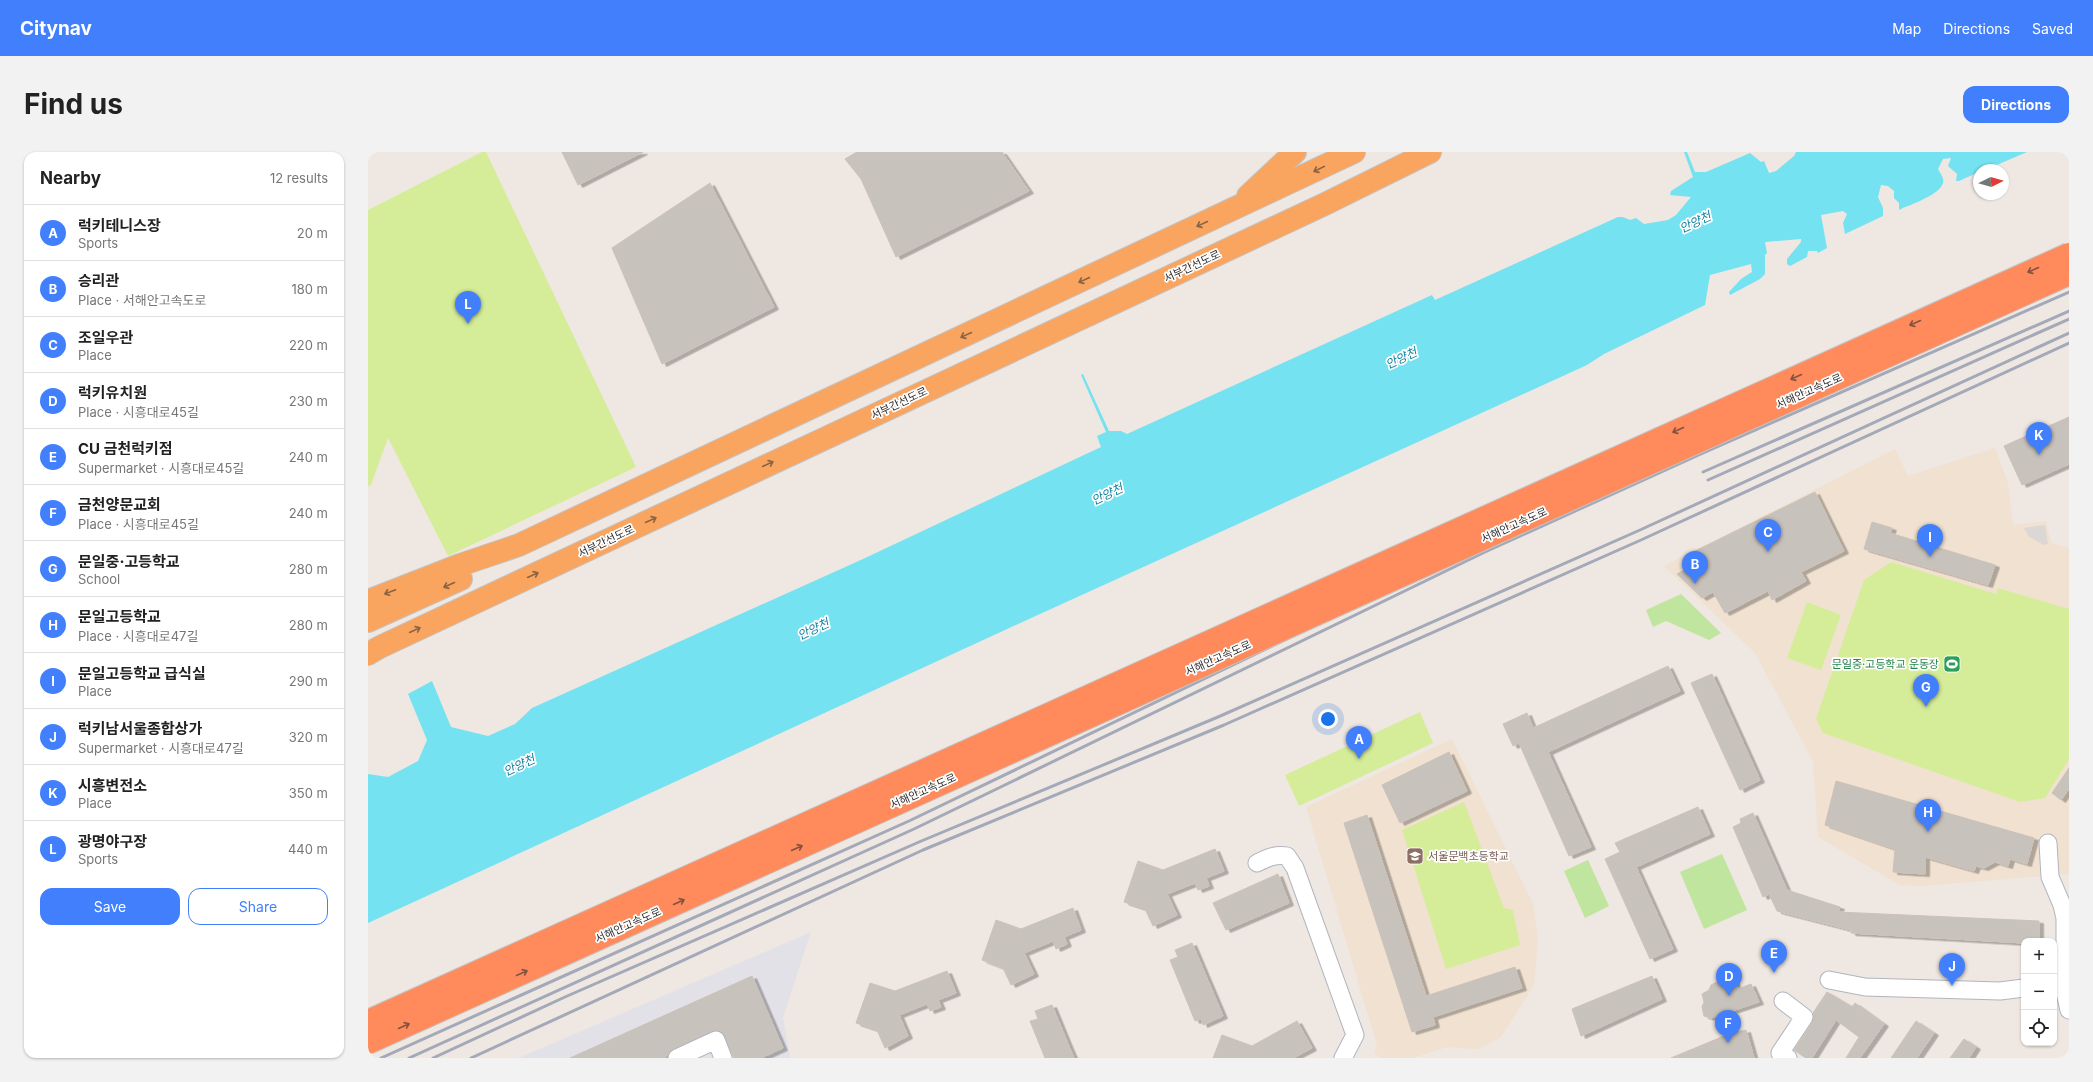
<!DOCTYPE html>
<meta charset="utf-8">
<style>
body{margin:0;font-family:Inter,"Noto Sans KR",sans-serif;background:#f2f2f2;color:#222}
.controls{position:absolute;right:12px;bottom:12px;display:grid;overflow:hidden;border-radius:8px;box-shadow:0 1px 3px #0004}
.controls button{width:36px;height:36px;display:grid;place-items:center;padding:0;border:0;border-bottom:1px solid #e0e0e0;background:#fff;color:#222;font:20px sans-serif}
.compass{position:absolute;left:1605px;top:12px;width:36px;height:36px;border-radius:50%;background:#fff;box-shadow:0 1px 3px #0004;rotate:85deg}
.you{position:absolute;left:960px;top:567px;width:14px;height:14px;margin:-10px;border:3px solid #fff;border-radius:50%;background:#1a73e8;box-shadow:0 0 0 6px #1a73e833}
.badge{display:grid;place-items:center;width:26px;height:26px;border-radius:50%;background:#417ffc;color:#fff;font-size:13px;font-weight:700}
.pin{position:absolute;translate:-50% -33px;filter:drop-shadow(0 1px 2px #0008)}
.pin::after{content:'';position:absolute;top:21px;width:14px;height:12px;background:inherit;clip-path:polygon(0 0,100% 0,50% 100%)}
.list{margin:0;padding:0;list-style:none}
h2{display:flex;justify-content:space-between;align-items:center;height:52px;margin:0;padding:0 16px;font-size:17px}
h2 small{font-size:13px;font-weight:400;color:#767676}
.list li{display:grid;grid-template-columns:26px 1fr auto;gap:12px;align-items:center;box-sizing:border-box;height:56px;padding:0 16px;border-top:1px solid #e0e0e0}
.list b{display:block;font-size:15px;white-space:nowrap}
.list p{margin:0;font-size:13px;white-space:nowrap;color:#767676}
.list em{font-size:13px;font-style:normal;color:#767676}
.actions{display:flex;gap:8px;padding:12px 16px}
.actions a{flex:1;padding:9px 0;border:1px solid #417ffc;border-radius:12px;text-align:center;font-size:14px;color:#417ffc}
.actions .main{background:#417ffc;color:#fff}
.icon{flex:none;width:22px;height:22px;fill:none;stroke:currentColor;stroke-width:2;stroke-linecap:round;stroke-linejoin:round}
.map{position:relative;flex:none;width:1701px;height:906px;overflow:hidden;border-radius:12px}
header{display:flex;align-items:center;gap:24px;box-sizing:border-box;height:56px;padding:0 20px;background:#417ffc;color:#fff}
header strong{font-size:19px}
nav{display:flex;gap:22px;margin-inline-start:auto;font-size:14px}
.intro{display:flex;align-items:center;justify-content:space-between;box-sizing:border-box;height:96px;padding:0 24px}
h1{margin:0;font-size:28px}
.button{padding:10px 18px;border-radius:12px;background:#417ffc;color:#fff;font-size:14px;font-weight:700}
main{display:flex;gap:24px;padding:0 24px}
aside{flex:1;background:#fff;border-radius:12px;box-shadow:0 1px 3px #0004}
.map>svg:first-child{display:block}
.industrial{fill:#e2e1e8}
.education{fill:#f0e1d1}
.green{fill:#c0e59e}
.pitch{fill:#d5ed99}
.plaza{fill:#dbd7d4}
.water{fill:#74e2f1}
.building{fill:#c8c2bc;stroke:#cbc2ba;filter:url(#shadow)}
.lines{fill:none;stroke-linecap:round;stroke-linejoin:round}
.minor-casing{stroke:#b1b5be;stroke-width:19}
.trunk-casing{stroke:#c4c4c4;stroke-width:24}
.minor{stroke:#fff;stroke-width:17}
.trunk{stroke:#f9a45f;stroke-width:22}
.rail{stroke:#a3a9b8;stroke-width:3}
.motorway-bridge-casing{stroke:#c4c4c4;stroke-width:24;stroke-linecap:butt}
.motorway-bridge{stroke:#ff8b5c;stroke-width:22}
.oneway{stroke:#896344}
.oneway2{stroke:#825340}
.labels{text-anchor:middle;dominant-baseline:central;stroke-width:3.5;stroke-linejoin:round;paint-order:stroke}
.street-label{font-size:11px;fill:#2e2e2e;stroke:#fff}
.leisure-label{font-size:11px;fill:#27864d;stroke:#fff;text-anchor:end}
.education-label{font-size:11px;fill:#785e54;stroke:#fff;text-anchor:start}
.water-label{font-size:12px;font-style:italic;fill:#0c809d;stroke:#fff}
</style>
<header>
<strong>Citynav</strong>
<nav><a>Map</a><a>Directions</a><a>Saved</a></nav>
</header>
<div class="intro"><h1>Find us</h1><a class="button">Directions</a></div>
<main>
<aside>
<h2>Nearby<small>12 results</small></h2>
<ul class="list">
<li><span class="badge">A</span><div><b>럭키테니스장</b><p>Sports</p></div><em>20 m</em></li>
<li><span class="badge">B</span><div><b>승리관</b><p>Place · 서해안고속도로</p></div><em>180 m</em></li>
<li><span class="badge">C</span><div><b>조일우관</b><p>Place</p></div><em>220 m</em></li>
<li><span class="badge">D</span><div><b>럭키유치원</b><p>Place · 시흥대로45길</p></div><em>230 m</em></li>
<li><span class="badge">E</span><div><b>CU 금천럭키점</b><p>Supermarket · 시흥대로45길</p></div><em>240 m</em></li>
<li><span class="badge">F</span><div><b>금천양문교회</b><p>Place · 시흥대로45길</p></div><em>240 m</em></li>
<li><span class="badge">G</span><div><b>문일중·고등학교</b><p>School</p></div><em>280 m</em></li>
<li><span class="badge">H</span><div><b>문일고등학교</b><p>Place · 시흥대로47길</p></div><em>280 m</em></li>
<li><span class="badge">I</span><div><b>문일고등학교 급식실</b><p>Place</p></div><em>290 m</em></li>
<li><span class="badge">J</span><div><b>럭키남서울종합상가</b><p>Supermarket · 시흥대로47길</p></div><em>320 m</em></li>
<li><span class="badge">K</span><div><b>시흥변전소</b><p>Place</p></div><em>350 m</em></li>
<li><span class="badge">L</span><div><b>광명야구장</b><p>Sports</p></div><em>440 m</em></li>
</ul>
<div class="actions"><a class="main">Save</a><a>Share</a></div>
</aside>
<div class="map">
<svg width="1701" height="906" viewBox="0 0 1701 906">
<defs>
<filter id="shadow"><feDropShadow dx="4.5" dy="2.5" stdDeviation="0" flood-color="#0004"/></filter>
</defs>
<rect width="100%" height="100%" fill="#efe7e1"/>
<path class="industrial" d="M443,780L415,865L422,906H151Z"/>
<path class="education" d="M1627,296L1640,331L1645,373L1678,369L1683,391L1701,396V722L1554,734L1532,733L1450,685L1445,609L1387,501L1296,414L1527,297L1540,324Z
M1084,587L1165,752L1170,788L1166,833L1133,885L1110,897L1079,895L1045,906H1012L1006,900L1009,893L938,655Z"/>
<path class="green" d="M1313,442L1353,481L1341,488L1298,469L1285,475L1278,458Z
M1354,702L1379,758L1336,777L1312,720Z
M1220,708L1241,754L1217,766L1196,719Z"/>
<path class="pitch" d="M114,0H118L268,315L80,404L20,286L3,333L0,334V58Z
M1523,410L1628,442L1630,436L1701,457V607L1677,646L1652,650L1455,581L1448,567L1496,428Z
M1439,450L1473,463L1453,518L1419,506Z
M1052,560L1065,591L931,654L917,623Z
M1096,650L1136,756L1145,758L1152,793L1078,817L1034,678Z"/>
<path class="plaza" d="M1677,373L1680,392L1676,393L1661,385L1656,376Z"/>
<path class="water" d="M1316,0H1319L1327,20H1338L1382,1L1393,10L1396,9L1401,21L1408,19L1426,4L1428,0H1659L1617,18H1611V20L1591,29H1588L1589,22L1580,14L1583,6L1575,7L1570,17C1571,19 1575,25 1575,27C1579,41 1541,53 1531,58V51L1526,46V39L1520,34L1513,33L1510,45L1515,56V64L1477,82L1475,71L1479,62L1475,59L1453,63L1459,96L1450,101L1449,99H1440L1439,105L1422,114L1419,112V107L1433,90V87L1397,90L1399,101L1397,103V122L1392,127L1362,143L1361,140L1373,127L1384,120L1383,112L1342,123L1337,153L1236,202L1219,213L661,467L0,771V622L20,625L50,609L59,588L40,542L64,529L83,575L120,584L147,572L164,556L495,407L733,295L729,284L738,280L713,223L715,222L741,279H753L759,282L1064,143L1067,148L1250,65H1255L1262,68L1268,66L1276,72L1300,68L1308,63L1323,45L1302,43L1303,39L1325,25Z"/>
<path class="building" d="M194,0H275L210,33Z
M489,0H634L661,39L528,105L493,27L477,7Z
M342,31L406,155L294,212L244,96Z
M1701,265V312L1654,333L1636,294Z
M1447,340L1476,399L1433,420L1438,429L1404,448L1400,439L1357,461L1345,440L1334,446L1309,422L1329,411L1323,401Z
M1504,370L1524,376L1522,381L1627,413L1620,433L1496,397Z
M1300,514L1312,539L1180,600L1223,695L1201,704L1151,591L1145,594L1135,572L1159,561L1165,576Z
M1344,522L1392,628L1372,638L1323,531Z
M1081,600L1099,639L1032,671L1014,633Z
M1701,616V637L1693,648L1684,641Z
M1468,629L1666,686L1659,712L1642,707L1640,714L1627,710L1616,716L1608,714L1606,719L1557,705V722L1525,720L1527,697L1457,673Z
M1330,655L1342,682L1268,715L1305,797L1282,807L1237,707L1252,700L1247,691Z
M1385,661L1419,738L1472,755L1470,760L1671,769V789H1656V791L1483,781V778L1409,759L1401,742L1395,745L1365,675L1373,671L1372,667Z
M999,663L1058,844L1147,815L1154,836L1065,865L1067,873L1044,880L976,671Z
M847,697L856,719L838,726L841,734L830,738L827,731L799,742L809,763L785,774L777,757L756,750L770,709L795,718Z
M910,722L921,751L858,778L845,751Z
M705,756L713,778L696,785L699,792L688,797L685,789L656,801L666,822L643,833L635,816L614,808L628,768L653,777Z
M824,791L855,864L835,873L833,867L827,869L802,808L810,805L807,798Z
M579,819L588,841L570,848L573,855L562,859L559,852L531,863L540,884L517,896L509,878L488,871L502,831L527,839Z
M384,824L415,896L393,906H366L354,879L349,878L305,897L299,904L295,906H202Z
M1284,824L1294,847L1213,884L1204,857Z
M1360,824L1365,826L1370,837L1383,832L1391,850L1343,866L1336,864L1334,855L1336,850L1334,842L1341,838L1343,833Z
M1459,840L1484,855L1487,851L1516,872L1492,906H1478L1491,885L1468,868L1444,906H1438L1426,898L1444,871L1445,861Z
M684,853L700,892L706,906H677L662,869L670,867L667,859Z
M929,869L944,896L925,906H845L854,883L884,894Z
M1548,869L1566,881L1549,906H1523Z
M1378,878L1386,906H1303L1363,881Z
M1596,887L1608,895L1601,906H1582Z"/>
<g class="lines">
<g class="minor-casing">
<path id="minor" d="M1680,691L1682,725L1694,753L1697,766V841L1701,858
M889,711C899,706 907,702 919,704L927,716L987,883L975,906
M1461,828L1497,835L1632,839L1656,836
M1415,849L1436,865L1412,901L1420,906
M309,906L348,888L355,906"/>
</g>
<g class="trunk-casing">
<path id="trunk" d="M880,44L927,0
M0,449L92,413L151,393L986,0
M0,469L93,427
M0,502L12,495L957,52L1062,0"/>
</g>
<use href="#minor" class="minor"/>
<use href="#trunk" class="trunk"/>
<path class="rail" d="M1335,320L1701,159
M1340,328L1701,167
M13,906L541,669L1118,391L1329,295L1701,130
M41,906L546,677L1117,400L1333,302L1701,140
M65,906L197,845L551,690L850,565L1272,378L1701,181
M103,906L555,698L856,573L1273,388L1701,191"/>
<g class="motorway-bridge-casing">
<path id="motorway-bridge" d="M0,869L1701,102
M0,891L1701,122"/>
</g>
<use href="#motorway-bridge" class="motorway-bridge"/>
</g>
<defs><path id="oneway-shaft" d="M-6 0H5M1.5-3L5.5 0L1.5 3" fill="none" stroke-width="1.6" stroke-linecap="round" stroke-linejoin="round"/></defs>
<g class="oneway">
<use href="#oneway-shaft" transform="translate(951 17) rotate(154)"/>
<use href="#oneway-shaft" transform="translate(834 72) rotate(155)"/>
<use href="#oneway-shaft" transform="translate(716 128) rotate(155)"/>
<use href="#oneway-shaft" transform="translate(598 183) rotate(155)"/>
<use href="#oneway-shaft" transform="translate(400 312) rotate(-25)"/>
<use href="#oneway-shaft" transform="translate(283 368) rotate(-25)"/>
<use href="#oneway-shaft" transform="translate(165 423) rotate(-25)"/>
<use href="#oneway-shaft" transform="translate(81 433) rotate(156)"/>
<use href="#oneway-shaft" transform="translate(22 440) rotate(159)"/>
<use href="#oneway-shaft" transform="translate(47 478) rotate(-25)"/>
</g>
<g class="oneway2">
<use href="#oneway-shaft" transform="translate(1665 118) rotate(156)"/>
<use href="#oneway-shaft" transform="translate(1547 171) rotate(156)"/>
<use href="#oneway-shaft" transform="translate(1428 225) rotate(156)"/>
<use href="#oneway-shaft" transform="translate(1310 278) rotate(156)"/>
<use href="#oneway-shaft" transform="translate(429 696) rotate(-24)"/>
<use href="#oneway-shaft" transform="translate(311 750) rotate(-24)"/>
<use href="#oneway-shaft" transform="translate(154 821) rotate(-24)"/>
<use href="#oneway-shaft" transform="translate(36 874) rotate(-24)"/>
</g>
<defs>
<g id="stadium-square" transform="scale(0.9)"><rect x="-9" y="-9" width="18" height="18" rx="4" fill="#2e9e5b" stroke="#fff"/><path d="M0-5a6.5 5 0 1 0 0 10a6.5 5 0 1 0 0-10ZM-3.5-1.8h7v3.6h-7Z" fill="#fff"/></g>
<g id="school-square" transform="scale(0.9)"><rect x="-9" y="-9" width="18" height="18" rx="4" fill="#8d6e63" stroke="#fff"/><path d="M0-5L7-2L0 1L-7-2ZM-4 1L0 2.5L4 1V4Q0 6-4 4Z" fill="#fff"/></g>
</defs>
<g fill-rule="evenodd">
<use href="#stadium-square" x="1584" y="512"/>
<use href="#school-square" x="1047" y="704"/>
</g>
<g class="labels">
<g class="street-label">
<text transform="translate(824 114) rotate(-25)">서부간선도로</text>
<text transform="translate(1441 239) rotate(-24)">서해안고속도로</text>
<text transform="translate(531 251) rotate(-25)">서부간선도로</text>
<text transform="translate(1146 373) rotate(-24)">서해안고속도로</text>
<text transform="translate(238 389) rotate(-25)">서부간선도로</text>
<text transform="translate(850 506) rotate(-24)">서해안고속도로</text>
<text transform="translate(555 639) rotate(-24)">서해안고속도로</text>
<text transform="translate(260 773) rotate(-24)">서해안고속도로</text>
</g>
<g class="leisure-label">
<text x="1571" y="512">문일중·고등학교 운동장</text>
</g>
<g class="education-label">
<text x="1060" y="704">서울문백초등학교</text>
</g>
<g class="water-label">
<text transform="translate(1327 70) rotate(-25)">안양천</text>
<text transform="translate(1033 206) rotate(-25)">안양천</text>
<text transform="translate(739 342) rotate(-25)">안양천</text>
<text transform="translate(445 477) rotate(-25)">안양천</text>
<text transform="translate(151 613) rotate(-25)">안양천</text>
</g>
</g>
</svg>
<div class="controls">
<button>+</button>
<button>−</button>
<button><svg class="icon" aria-label="locate" viewBox="0 0 24 24"><circle cx="12" cy="12" r="6"/><path d="M12 2v4M12 18v4M2 12h4M18 12h4"/></svg></button>
</div>
<svg class="compass" viewBox="-18 -18 36 36"><path d="M0-13l5 13h-10z" fill="#e53935"/><path d="M0 13l5-13h-10z" fill="#767676"/></svg>
<div class="you"></div>
<div class="pin badge" style="left:991px;top:607px">A</div>
<div class="pin badge" style="left:1327px;top:432px">B</div>
<div class="pin badge" style="left:1400px;top:400px">C</div>
<div class="pin badge" style="left:1361px;top:844px">D</div>
<div class="pin badge" style="left:1406px;top:821px">E</div>
<div class="pin badge" style="left:1360px;top:891px">F</div>
<div class="pin badge" style="left:1558px;top:555px">G</div>
<div class="pin badge" style="left:1560px;top:680px">H</div>
<div class="pin badge" style="left:1562px;top:405px">I</div>
<div class="pin badge" style="left:1584px;top:834px">J</div>
<div class="pin badge" style="left:1671px;top:303px">K</div>
<div class="pin badge" style="left:100px;top:172px">L</div>
</div>
</main>
